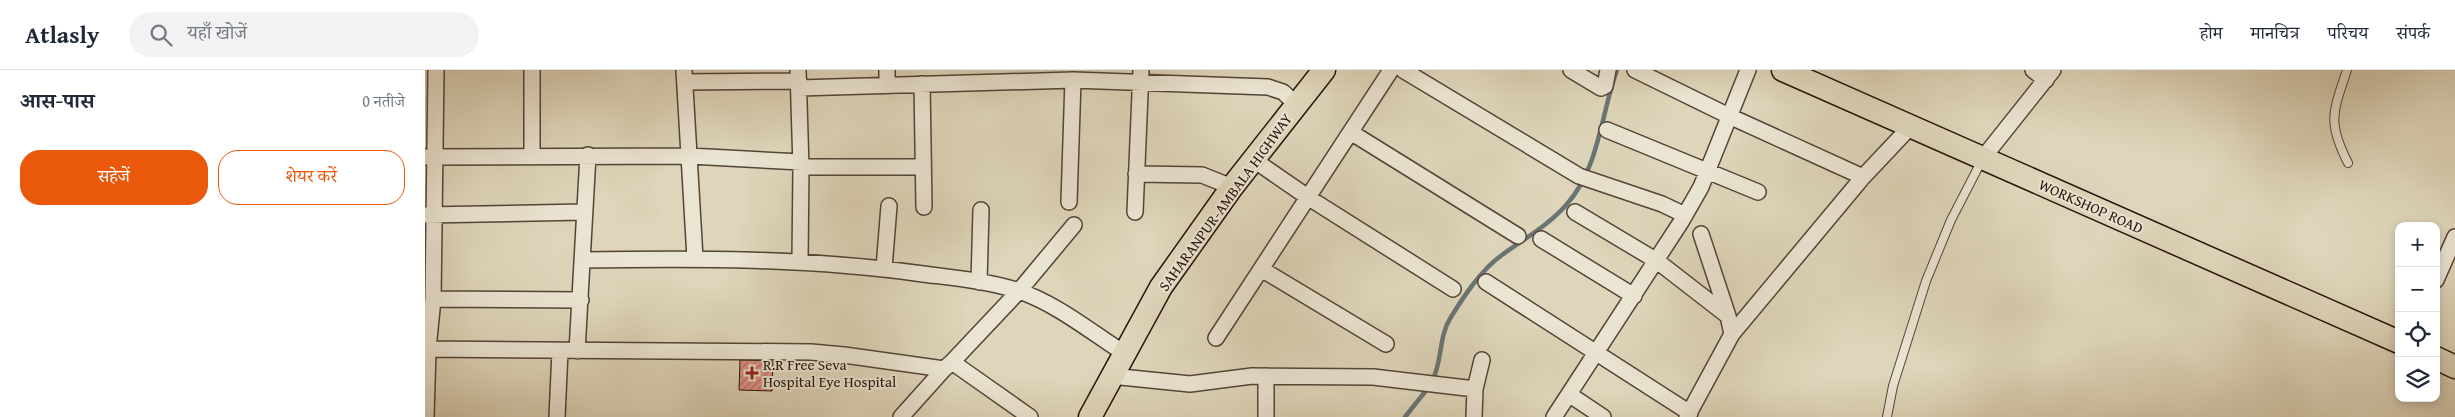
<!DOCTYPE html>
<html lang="hi">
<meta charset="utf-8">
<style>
body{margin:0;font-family:"Gentium Book Plus","Noto Serif Devanagari",serif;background:#f2f2f3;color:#1f2937}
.controls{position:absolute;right:15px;bottom:15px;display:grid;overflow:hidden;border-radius:10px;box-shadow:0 2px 8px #0003}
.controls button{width:45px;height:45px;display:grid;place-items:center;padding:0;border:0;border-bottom:1px solid #e0e1e3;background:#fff;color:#1f2937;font:25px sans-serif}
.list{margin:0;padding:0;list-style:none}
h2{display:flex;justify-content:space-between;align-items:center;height:65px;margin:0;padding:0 20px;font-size:21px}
h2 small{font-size:16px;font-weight:400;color:#747a83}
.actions{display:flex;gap:10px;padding:15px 20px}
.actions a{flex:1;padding:11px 0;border:1px solid #ea580c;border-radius:20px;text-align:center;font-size:18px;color:#ea580c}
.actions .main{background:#ea580c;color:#fff}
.icon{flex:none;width:28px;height:28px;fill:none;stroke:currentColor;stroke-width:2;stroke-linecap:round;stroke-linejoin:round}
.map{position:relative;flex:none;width:2030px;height:347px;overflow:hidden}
header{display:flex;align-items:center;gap:30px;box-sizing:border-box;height:70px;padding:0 25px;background:#fff;border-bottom:1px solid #e0e1e3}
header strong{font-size:24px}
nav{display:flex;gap:28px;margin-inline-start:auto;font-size:18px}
.search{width:350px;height:45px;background:#f2f2f3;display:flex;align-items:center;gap:12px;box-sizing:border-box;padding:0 18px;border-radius:28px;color:#747a83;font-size:19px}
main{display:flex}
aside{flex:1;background:#fff}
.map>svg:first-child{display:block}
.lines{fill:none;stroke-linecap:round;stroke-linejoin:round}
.stream{stroke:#697573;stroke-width:4.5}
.building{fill:url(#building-hatch);stroke:#26140b}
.service-casing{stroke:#544437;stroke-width:10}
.minor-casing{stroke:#544437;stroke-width:18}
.primary-casing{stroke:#26140b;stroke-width:25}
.service{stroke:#eae4d2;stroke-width:8}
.minor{stroke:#eae4d2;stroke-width:15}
.primary{stroke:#ded5ba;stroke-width:22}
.poi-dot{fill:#8f2418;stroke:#eae4d2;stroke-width:2}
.labels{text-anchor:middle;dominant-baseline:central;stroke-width:4;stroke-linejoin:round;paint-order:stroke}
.street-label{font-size:15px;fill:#26140b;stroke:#eae4d2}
.poi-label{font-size:15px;fill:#26140b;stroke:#eae4d2;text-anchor:start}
</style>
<header>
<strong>Atlasly</strong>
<div class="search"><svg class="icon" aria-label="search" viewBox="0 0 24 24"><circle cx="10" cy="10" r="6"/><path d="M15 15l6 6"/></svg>यहाँ खोजें</div>
<nav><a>होम</a><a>मानचित्र</a><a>परिचय</a><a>संपर्क</a></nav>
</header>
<main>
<aside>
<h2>आस-पास<small>0 नतीजे</small></h2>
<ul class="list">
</ul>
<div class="actions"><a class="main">सहेजें</a><a>शेयर करें</a></div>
</aside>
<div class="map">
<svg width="2030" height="347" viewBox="0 0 2030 347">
<defs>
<pattern id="building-hatch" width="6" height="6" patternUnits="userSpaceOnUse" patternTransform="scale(1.25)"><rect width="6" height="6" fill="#e09185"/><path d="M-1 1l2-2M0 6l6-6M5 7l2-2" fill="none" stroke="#b5756b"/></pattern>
</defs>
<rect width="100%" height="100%" fill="#ded5ba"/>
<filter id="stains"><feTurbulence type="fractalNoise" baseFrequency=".004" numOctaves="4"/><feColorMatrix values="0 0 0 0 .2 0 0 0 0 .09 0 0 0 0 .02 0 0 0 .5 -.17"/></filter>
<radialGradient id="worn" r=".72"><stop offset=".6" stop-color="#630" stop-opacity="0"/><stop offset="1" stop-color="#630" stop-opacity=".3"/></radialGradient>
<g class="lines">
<path class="stream" d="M1007,311C1018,291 1013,267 1026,247C1039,226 1056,200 1077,185C1099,169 1124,155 1142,134C1174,98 1176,44 1192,0
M980,347L1003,318"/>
</g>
<path class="building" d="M315,290L348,291L347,321L314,320Z"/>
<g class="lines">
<g class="service-casing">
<path id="service" d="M1922,0C1908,42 1902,52 1923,93
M1462,347L1468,316L1501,211L1526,150L1557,90"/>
</g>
<g class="minor-casing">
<path id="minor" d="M259,0L270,188
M373,0L376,97L375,191
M462,0V15
M978,0L1154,106L1237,134L1260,145
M1146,0L1176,18L1180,16L1183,0
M1210,0L1304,46L1438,107
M1608,0L1621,10
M260,12L374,11
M497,14L499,137
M374,18L648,10L843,17L858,22L872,35
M1182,60L1333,122
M927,63L1093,166
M0,87L265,86L376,92
M107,87V0
M1558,88L1628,0
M829,90L884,128L1028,219
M376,97H498
M711,104L777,105L807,117
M644,132L648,10
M710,142L716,0
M1150,142L1232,191L1303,246L1307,264
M1,145L159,142
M1276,164L1303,246
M1116,169L1209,226
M157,190C271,188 385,188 498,204C530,208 564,211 594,221C632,234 666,262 699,283
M459,198L464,136
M838,200L961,274
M2011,210L2030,167
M554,212L556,140
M1061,212L1265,343
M8,229L156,230
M791,268L966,0
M0,279L386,282L419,285L519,299L527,292L605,347
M152,281L163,85
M527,292L594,221L649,155
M686,306L765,314L827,306L948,307L1050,319
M841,306V347
M1145,325L1178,347
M1,347L3,279L8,229L11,0
M132,347L135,281
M476,347L519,299
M1049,347L1050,319L1057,290
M1129,347L1256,152L1276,117L1323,0
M1262,347L1307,264L1438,107L1486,56"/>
</g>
<g class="primary-casing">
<path id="primary" d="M1358,0L1974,272
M2011,288L2030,297
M665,347L736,217L807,117L899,0"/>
</g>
<use href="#service" class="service"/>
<use href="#minor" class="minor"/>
<use href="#primary" class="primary"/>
</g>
<path class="poi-dot" d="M324.5 295.5h5v5h5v5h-5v5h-5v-5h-5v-5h5z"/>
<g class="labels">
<g class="street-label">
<text transform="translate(800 132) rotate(-54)">SAHARANPUR-AMBALA HIGHWAY</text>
<text transform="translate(1666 136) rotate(24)">WORKSHOP ROAD</text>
</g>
<g class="poi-label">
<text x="338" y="294">R.R Free Seva<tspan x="338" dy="17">Hospital Eye Hospital</tspan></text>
</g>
</g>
<rect width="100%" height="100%" filter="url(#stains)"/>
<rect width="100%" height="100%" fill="url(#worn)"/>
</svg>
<div class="controls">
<button>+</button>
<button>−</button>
<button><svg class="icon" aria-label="locate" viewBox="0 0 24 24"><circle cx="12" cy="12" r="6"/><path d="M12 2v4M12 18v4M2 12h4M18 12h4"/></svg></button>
<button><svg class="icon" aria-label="layers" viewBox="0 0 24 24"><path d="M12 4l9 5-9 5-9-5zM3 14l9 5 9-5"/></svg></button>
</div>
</div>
</main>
